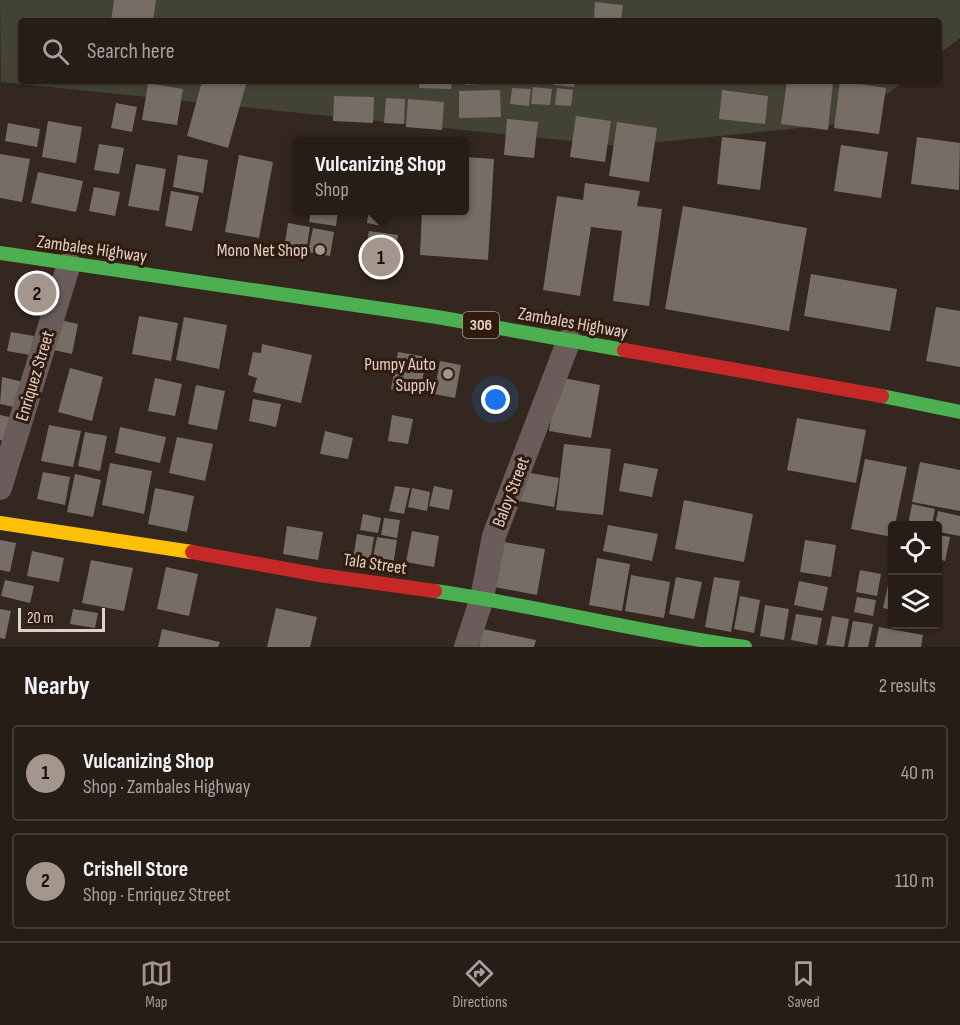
<!DOCTYPE html>
<meta charset="utf-8">
<style>
:root{--surface:#271d17;--page:#2f2620;--text:#f1f3f6;--muted:#a4a2a1;--line:#433b36;--accent:#a4968d}
body{margin:0;font-family:"Sofia Sans Condensed",sans-serif;background:var(--page);color:var(--text)}
.controls{position:absolute;right:18px;bottom:18px;display:grid;overflow:hidden;border-radius:6px;box-shadow:0 2px 4px #0004}
.controls button{width:54px;height:54px;display:grid;place-items:center;padding:0;border:0;border-bottom:2px solid var(--line);background:var(--surface);color:var(--text);font:30px sans-serif}
.scale{position:absolute;left:18px;bottom:15px;width:87px;box-sizing:border-box;padding-left:6px;border:3px solid #e0d1c8;border-top:0;font-size:16px;line-height:21px;white-space:nowrap;color:#e0d1c8;-webkit-text-stroke:4px #311b0e;paint-order:stroke}
.you{position:absolute;left:496px;top:400px;width:21px;height:21px;margin:-15px;border:4px solid #fff;border-radius:50%;background:#1a73e8;box-shadow:0 0 0 9px #1a73e833}
.badge{display:grid;place-items:center;width:39px;height:39px;border-radius:50%;background:var(--accent);color:#111;font-size:20px;font-weight:700}
.pin{position:absolute;translate:-50% -50%;border:3px solid #fff;box-shadow:0 2px 6px #0006}
.popup{position:absolute;left:292px;top:137px;width:177px;height:78px;box-sizing:border-box;display:grid;place-content:center;border-radius:6px;background:var(--surface);filter:drop-shadow(0 2px 4px #0005);font-size:20px;white-space:nowrap;color:var(--muted)}
.popup b{font-size:22px;color:var(--text)}
.popup::after{content:'';position:absolute;left:50%;top:100%;margin-left:-12px;border:12px solid transparent;border-top-color:var(--surface)}
.list{margin:0;padding:0;list-style:none}
h2{display:flex;justify-content:space-between;align-items:center;height:78px;margin:0;padding:0 24px;font-size:26px}
h2 small{font-size:20px;font-weight:400;color:var(--muted)}
.list li{display:grid;grid-template-columns:39px 1fr auto;gap:18px;align-items:center;box-sizing:border-box;height:96px;margin:0 12px 12px;padding:0 12px;border:2px solid var(--line);border-radius:6px}
.list b{display:block;font-size:22px;white-space:nowrap}
.list p{margin:0;font-size:20px;white-space:nowrap;color:var(--muted)}
.list em{font-size:20px;font-style:normal;color:var(--muted)}
.icon{flex:none;width:33px;height:33px;fill:none;stroke:currentColor;stroke-width:2;stroke-linecap:round;stroke-linejoin:round}
.map{position:relative;flex:none;width:960px;height:647px;overflow:hidden}
.search{position:absolute;background:var(--surface);box-shadow:0 2px 4px #0004;left:18px;right:18px;top:18px;height:66px;display:flex;align-items:center;gap:15px;box-sizing:border-box;padding:0 21px;border-radius:6px;color:var(--muted);font-size:22px}
.sheet{height:294px;background:var(--surface)}
nav{display:flex;justify-content:space-around;align-items:center;box-sizing:border-box;height:84px;border-top:2px solid var(--line);background:var(--surface);font-size:16px;color:var(--muted)}
nav a{display:grid;justify-items:center;gap:3px}
nav .on{color:var(--accent)}
.map>svg:first-child{display:block}
</style>
<div class="map">
<svg width="960" height="647" viewBox="0 0 960 647">
<rect width="100%" height="100%" fill="#34271f"/>
<path fill="#424334" d="M0,0H960V38L939,54V21H21V81H904L850,123L620,146L1,82Z"/>
<g fill="#766d65">
<path d="M114,0H156L153,21H111Z"/>
<path d="M595,2L623,5L621,21H594Z"/>
<path d="M202,81H247L228,148L187,136Z"/>
<path d="M419,81H452L451,89L419,88Z"/>
<path d="M465,81H492V83L465,85Z"/>
<path d="M554,81H575L574,87L554,85Z"/>
<path d="M787,81L833,82L828,130L781,124Z"/>
<path d="M840,81L886,88L879,134L834,128Z"/>
<path d="M148,83L183,89L177,125L142,120Z"/>
<path d="M533,87L552,89L550,105L531,104Z"/>
<path d="M512,88L531,89L529,106L510,104Z"/>
<path d="M557,88L573,90L571,106L555,105Z"/>
<path d="M500,90L501,117L459,118V91Z"/>
<path d="M722,90L768,96L765,124L719,119Z"/>
<path d="M334,96L374,97L373,123L333,121Z"/>
<path d="M386,98L405,99L404,124L384,123Z"/>
<path d="M408,99L444,102L442,130L406,127Z"/>
<path d="M116,103L137,107L132,132L111,128Z"/>
<path d="M576,116L611,121L605,162L570,157Z"/>
<path d="M507,119L538,122L534,158L504,155Z"/>
<path d="M48,121L82,127L76,163L42,157Z"/>
<path d="M617,122L657,128L649,182L609,176Z"/>
<path d="M8,123L40,129L37,147L5,141Z"/>
<path d="M722,137L766,142L760,190L717,184Z"/>
<path d="M917,137L960,143L959,190L911,184Z"/>
<path d="M99,144L124,148L119,174L94,170Z"/>
<path d="M841,145L888,152L881,198L834,191Z"/>
<path d="M0,154L30,159L22,202L0,198Z"/>
<path d="M178,155L208,160L203,193L173,187Z"/>
<path d="M239,155L273,162L259,238L225,232Z"/>
<path d="M465,157L494,159L488,260L420,255L422,210H465Z"/>
<path d="M136,164L166,169L159,211L128,206Z"/>
<path d="M38,172L83,181L76,212L31,203Z"/>
<path d="M585,183L640,191L637,206L662,209L649,306L613,301L622,231L591,227L580,296L543,290L557,196L583,200Z"/>
<path d="M94,187L120,192L115,216L89,211Z"/>
<path d="M171,191L199,196L192,231L165,226Z"/>
<path d="M683,206L807,228L789,331L665,309Z"/>
<path d="M311,210H338L336,226L309,222Z"/>
<path d="M369,210L384,211L382,226L367,223Z"/>
<path d="M288,223L310,227L306,252L284,249Z"/>
<path d="M313,228L334,232L330,256L308,252Z"/>
<path d="M369,231L398,235L393,263L364,258Z"/>
<path d="M811,274L897,289L890,331L804,316Z"/>
<path d="M23,285L53,291L49,310L19,304Z"/>
<path d="M936,307L960,311V367L926,361Z"/>
<path d="M139,316L178,323L171,361L132,354Z"/>
<path d="M184,317L227,325L219,369L176,360Z"/>
<path d="M55,319L78,324L72,354L49,349Z"/>
<path d="M11,332L34,336L30,355L7,351Z"/>
<path d="M262,344L312,355L301,403L253,392L257,378L248,375L253,352L261,353Z"/>
<path d="M398,352L427,357L419,395L391,389Z"/>
<path d="M440,361L461,365L455,398L434,394Z"/>
<path d="M70,368L103,377L92,421L58,412Z"/>
<path d="M2,377L28,383L22,409L0,404Z"/>
<path d="M558,377L600,385L591,438L549,431Z"/>
<path d="M155,378L182,384L175,416L148,411Z"/>
<path d="M196,385L225,391L217,430L188,424Z"/>
<path d="M253,399L281,404L276,427L249,421Z"/>
<path d="M0,415L19,419L14,444L0,440Z"/>
<path d="M392,415L413,419L408,444L388,441Z"/>
<path d="M797,418L866,430L856,483L787,470Z"/>
<path d="M49,425L81,431L73,467L41,461Z"/>
<path d="M120,427L166,437L160,463L115,453Z"/>
<path d="M325,431L353,438L348,459L320,454Z"/>
<path d="M85,432L107,436L100,471L78,466Z"/>
<path d="M177,437L213,444L205,481L169,473Z"/>
<path d="M564,444L611,449L603,515L556,510Z"/>
<path d="M865,459L907,467L895,525H892V537L851,529Z"/>
<path d="M920,462L960,470V511L912,502Z"/>
<path d="M110,463L152,471L144,514L102,505Z"/>
<path d="M624,463L658,469L652,497L619,491Z"/>
<path d="M518,471L559,478L554,507L513,500Z"/>
<path d="M43,472L70,477L65,505L37,499Z"/>
<path d="M75,474L101,480L93,517L67,512Z"/>
<path d="M395,486L410,488L404,514L389,511Z"/>
<path d="M434,486L453,490L449,510L429,506Z"/>
<path d="M155,488L194,496L187,532L148,524Z"/>
<path d="M412,488L430,492L427,511L408,507Z"/>
<path d="M684,500L753,514L744,562L675,549Z"/>
<path d="M912,504L935,509L932,525H908Z"/>
<path d="M938,511L960,516V536L938,532V525H935Z"/>
<path d="M363,514L381,518L378,533L360,530Z"/>
<path d="M384,518L400,520L397,538L381,535Z"/>
<path d="M608,525L658,534L652,561L603,551Z"/>
<path d="M287,526L323,532L318,560L283,554Z"/>
<path d="M412,531L439,536L434,567L406,562Z"/>
<path d="M357,534L374,537L370,562L353,559Z"/>
<path d="M938,535L950,537L945,561L938,559Z"/>
<path d="M377,537L397,540L393,566L372,562Z"/>
<path d="M0,540L16,543L10,572L0,570Z"/>
<path d="M805,540L836,545L831,577L800,572Z"/>
<path d="M498,541L545,549L537,595L489,586Z"/>
<path d="M32,551L64,558L59,582L27,576Z"/>
<path d="M597,558L630,564L622,611L589,605Z"/>
<path d="M91,560L133,568L124,611L82,603Z"/>
<path d="M166,567L198,574L189,616L157,609Z"/>
<path d="M860,570L881,574L877,596L856,592Z"/>
<path d="M631,575L670,582L664,618L625,611Z"/>
<path d="M676,577L702,582L694,619L669,614Z"/>
<path d="M714,577L740,581L731,632L705,627Z"/>
<path d="M5,580L34,586L30,603L1,596Z"/>
<path d="M889,580L892,581V610L883,608Z"/>
<path d="M799,581L828,587L823,611L794,605Z"/>
<path d="M740,596L760,600L754,633L734,629Z"/>
<path d="M857,597L876,600L873,616L854,612Z"/>
<path d="M765,605L789,609L784,640L760,636Z"/>
<path d="M276,608L317,617L310,647H267Z"/>
<path d="M0,609L11,611L5,639L0,638Z"/>
<path d="M73,609L98,613L95,628L70,624Z"/>
<path d="M796,614L822,618L817,645L791,640Z"/>
<path d="M832,616L849,619L844,647L826,645Z"/>
<path d="M853,621L873,624L868,647H848Z"/>
<path d="M879,627L923,635L921,647H875Z"/>
<path d="M162,629L220,642L218,647H158Z"/>
<path d="M483,629L536,640L534,647H479Z"/>
</g>
<g fill="none" stroke-linecap="round" stroke-linejoin="round">
<g stroke="#695c5b" stroke-width="24">
<path d="M0,488L69,264"/>
<path d="M466,647L482,598L494,536L569,340"/>
</g>
<g stroke="#4caf50" stroke-width="14">
<path d="M0,253L437,317L624,350"/>
<path d="M882,396L960,412"/>
<path d="M435,591C539,606 641,633 745,647"/>
</g>
<path stroke="#ffc107" stroke-width="14" d="M0,523L192,552"/>
<g stroke="#c62828" stroke-width="14">
<path d="M624,350L882,396"/>
<path d="M192,552L319,575L435,591"/>
</g>
</g>
<g fill="#a4968d" stroke="#311b0e" stroke-width="2">
<circle cx="320" cy="250" r="6"/>
<circle cx="448" cy="374" r="6"/>
</g>
<g text-anchor="middle" dominant-baseline="central" stroke-width="6" stroke-linejoin="round" paint-order="stroke">
<rect fill="#311b0e" stroke="#ac9a90" stroke-width="1.5" x="463" y="312" width="36" height="26" rx="4.5"/>
<g font-size="16" font-weight="bold" fill="#e0d1c8">
<text x="481" y="325">306</text>
</g>
<g font-size="18" fill="#e0d1c8" stroke="#311b0e">
<text transform="translate(92 249) rotate(8)">Zambales Highway</text>
<text transform="translate(573 323) rotate(10)">Zambales Highway</text>
<text transform="translate(35 376) rotate(-73)">Enriquez Street</text>
<text transform="translate(511 492) rotate(-69)">Baloy Street</text>
<text transform="translate(375 564) rotate(8)">Tala Street</text>
</g>
<g font-size="18" fill="#e0d1c8" stroke="#311b0e" text-anchor="end">
<text x="308" y="250">Mono Net Shop</text>
<text x="436" y="364">Pumpy Auto<tspan x="436" dy="21">Supply</tspan></text>
</g>
</g>
</svg>
<div class="controls">
<button><svg class="icon" aria-label="locate" viewBox="0 0 24 24"><circle cx="12" cy="12" r="6"/><path d="M12 2v4M12 18v4M2 12h4M18 12h4"/></svg></button>
<button><svg class="icon" aria-label="layers" viewBox="0 0 24 24"><path d="M12 4l9 5-9 5-9-5zM3 14l9 5 9-5"/></svg></button>
</div>
<div class="scale">20 m</div>
<div class="you"></div>
<div class="pin badge" style="left:381px;top:257px">1</div>
<div class="popup"><b>Vulcanizing Shop</b>Shop</div>
<div class="pin badge" style="left:37px;top:293px">2</div>
<div class="search"><svg class="icon" aria-label="search" viewBox="0 0 24 24"><circle cx="10" cy="10" r="6"/><path d="M15 15l6 6"/></svg>Search here</div>
</div>
<section class="sheet">
<h2>Nearby<small>2 results</small></h2>
<ul class="list">
<li><span class="badge">1</span><div><b>Vulcanizing Shop</b><p>Shop · Zambales Highway</p></div><em>40 m</em></li>
<li><span class="badge">2</span><div><b>Crishell Store</b><p>Shop · Enriquez Street</p></div><em>110 m</em></li>
</ul>
</section>
<nav>
<a class="on"><svg class="icon" aria-label="map" viewBox="0 0 24 24"><path d="M3 6l6-2 6 2 6-2v14l-6 2-6-2-6 2zM9 4v14M15 6v14"/></svg>Map</a>
<a><svg class="icon" aria-label="directions" viewBox="0 0 24 24"><path d="M12 3l9 9-9 9-9-9zM9 14v-3h6M13 9l2 2-2 2"/></svg>Directions</a>
<a><svg class="icon" aria-label="saved" viewBox="0 0 24 24"><path d="M7 4h10v16l-5-4-5 4z"/></svg>Saved</a>
</nav>
